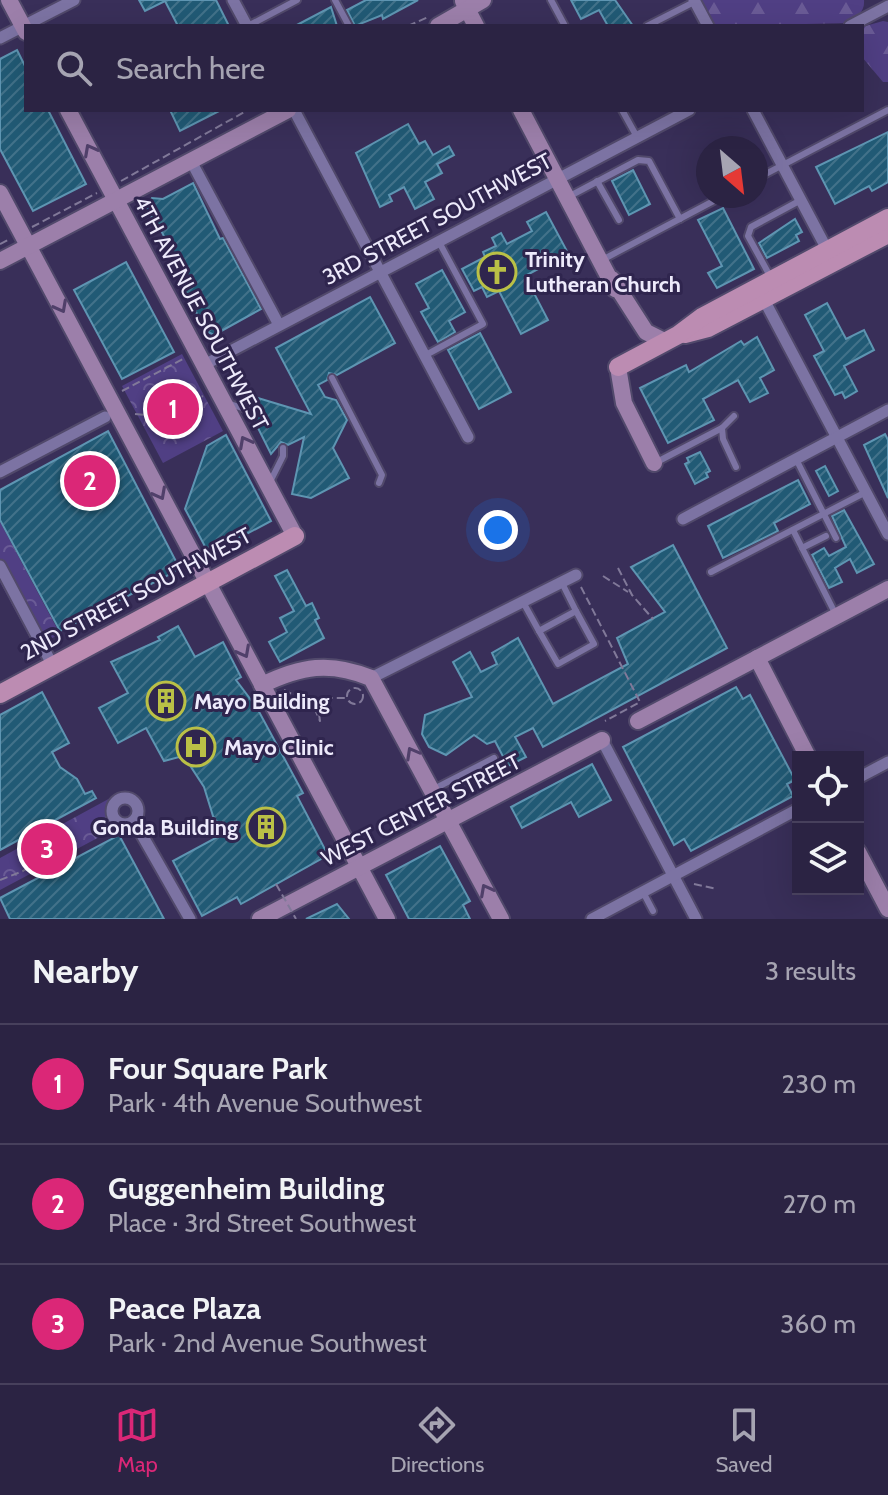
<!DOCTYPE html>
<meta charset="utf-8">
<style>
:root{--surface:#2b2343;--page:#372f4e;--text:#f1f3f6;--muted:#a6a4b2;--line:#47405c;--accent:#db2777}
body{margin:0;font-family:Cabin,sans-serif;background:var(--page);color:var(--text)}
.controls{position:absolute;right:24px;bottom:24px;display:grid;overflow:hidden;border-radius:0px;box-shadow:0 8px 32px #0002}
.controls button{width:72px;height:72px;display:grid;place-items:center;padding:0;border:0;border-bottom:2px solid var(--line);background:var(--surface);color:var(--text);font:40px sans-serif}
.compass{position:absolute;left:696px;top:136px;width:72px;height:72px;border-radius:50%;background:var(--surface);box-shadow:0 8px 32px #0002;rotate:152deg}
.you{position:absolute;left:498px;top:530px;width:28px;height:28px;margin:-20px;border:6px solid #fff;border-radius:50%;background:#1a73e8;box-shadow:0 0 0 12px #1a73e833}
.badge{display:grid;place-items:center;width:52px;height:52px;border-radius:50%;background:var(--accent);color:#fff;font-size:26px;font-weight:700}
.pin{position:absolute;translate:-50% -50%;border:4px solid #fff;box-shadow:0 2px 8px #0006}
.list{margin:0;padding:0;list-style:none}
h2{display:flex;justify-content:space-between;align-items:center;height:104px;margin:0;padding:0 32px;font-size:34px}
h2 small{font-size:26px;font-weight:400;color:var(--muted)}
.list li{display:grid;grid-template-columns:52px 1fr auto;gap:24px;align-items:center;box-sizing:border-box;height:120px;padding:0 32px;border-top:2px solid var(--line)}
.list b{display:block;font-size:30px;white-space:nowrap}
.list p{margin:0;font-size:26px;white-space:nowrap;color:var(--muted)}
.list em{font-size:26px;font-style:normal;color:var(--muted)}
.icon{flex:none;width:44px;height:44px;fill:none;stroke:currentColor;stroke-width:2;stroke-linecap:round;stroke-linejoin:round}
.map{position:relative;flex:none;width:888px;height:919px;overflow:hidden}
.search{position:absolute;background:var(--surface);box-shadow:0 8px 32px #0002;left:24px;right:24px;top:24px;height:88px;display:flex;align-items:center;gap:20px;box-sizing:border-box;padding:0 28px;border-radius:0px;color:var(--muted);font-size:30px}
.sheet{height:464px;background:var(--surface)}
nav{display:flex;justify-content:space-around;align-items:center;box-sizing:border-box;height:112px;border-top:2px solid var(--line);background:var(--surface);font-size:22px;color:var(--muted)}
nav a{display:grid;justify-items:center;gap:4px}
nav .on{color:var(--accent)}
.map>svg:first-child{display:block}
</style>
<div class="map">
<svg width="888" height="919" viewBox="0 0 888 919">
<defs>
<pattern id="forest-firs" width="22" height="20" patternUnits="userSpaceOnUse" patternTransform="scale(2)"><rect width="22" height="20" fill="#503f84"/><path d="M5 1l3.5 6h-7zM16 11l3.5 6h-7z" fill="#6a5b96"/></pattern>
<pattern id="park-crowns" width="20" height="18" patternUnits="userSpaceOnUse" patternTransform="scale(2)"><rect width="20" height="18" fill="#503f84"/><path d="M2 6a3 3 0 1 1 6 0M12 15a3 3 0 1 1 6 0" fill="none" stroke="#6a5b96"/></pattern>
<pattern id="building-hatch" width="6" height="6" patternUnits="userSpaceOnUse" patternTransform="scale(2)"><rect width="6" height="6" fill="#215a75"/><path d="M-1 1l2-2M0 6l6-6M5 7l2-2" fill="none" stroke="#42728a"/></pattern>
</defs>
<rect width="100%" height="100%" fill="#392f59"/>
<g fill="url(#forest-firs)">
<path d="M698,0H864C865,12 857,16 849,23L712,26Z"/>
<path d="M883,21L888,22V82H883L862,57V27Z"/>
</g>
<g fill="url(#park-crowns)">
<path d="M182,354L223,431L163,463L122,386Z"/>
<path d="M0,522L60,634L35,647L0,582Z"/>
<path d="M114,796L111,815L120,826L0,890V858Z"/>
</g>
<g fill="url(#building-hatch)" stroke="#5e95b2" stroke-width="2">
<path d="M139,0H216L229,26H178L165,1L145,11Z"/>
<path d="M366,0H418L383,19L382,15L355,26L347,10Z"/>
<path d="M571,0H615L633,26H608L599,10L581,19Z"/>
<path d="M331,7L337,26H295Z"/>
<path d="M17,50L26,68V110H48L86,184L33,211L0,149V59Z"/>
<path d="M170,110H221L180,131Z"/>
<path d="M408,124L419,144L425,141L433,155L449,146L454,155L437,164L442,173L425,182L434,199L415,209L404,187L389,195L392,201L380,207L356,153Z"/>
<path d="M888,132V182L872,191L869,186L835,204L816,167Z"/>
<path d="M633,170L650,204L629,215L612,181Z"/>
<path d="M193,183L220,239L223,238L261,309L214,335L206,331L183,287L185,276L156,221L145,211L152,198L163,199Z"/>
<path d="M723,208L754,269L717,288L708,273L722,266L698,220Z"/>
<path d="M546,212L568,253L525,276L548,320L521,334L499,291L487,297L482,287L474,291L462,269L485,257L483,252L496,246L492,238L501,233L507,244L532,231L527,222Z"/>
<path d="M795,219L802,232L796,235L799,241L767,258L759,243Z"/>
<path d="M126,262L174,352L122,379L74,290Z"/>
<path d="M442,270L465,312L449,321L455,332L438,342L421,312L429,308L416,284Z"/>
<path d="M370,297L395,343L337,375L329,373L327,380L318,385L325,397L336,400L347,420L333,448L349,478L311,498L292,494L304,437L288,445L281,442L271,454L253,418L260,413L256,406L258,398L311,414L276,348Z"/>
<path d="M827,303L846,339L864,330L874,350L844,366L857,391L845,398L842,392L835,395L814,356L824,351L805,315Z"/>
<path d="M480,333L511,392L479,409L448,350Z"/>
<path d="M757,337L774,370L760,378L768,393L750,402L738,380L703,399L714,420L668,443L640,388L686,365L689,372L741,341L744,345Z"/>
<path d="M108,431L180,569L60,631L0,520V490Z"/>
<path d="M885,434L888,440V498L864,445Z"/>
<path d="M226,435L271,521L209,554L185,509L207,446Z"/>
<path d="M700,452L710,471L706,473L708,477L695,484L685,464L689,462L687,458Z"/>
<path d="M825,466L838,491L829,496L816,471Z"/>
<path d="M798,480L810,504L774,523L778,531L723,558L708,526Z"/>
<path d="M844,510L874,564L857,573L850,559L835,568L842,582L829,588L812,555L824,548L829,556L846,547L832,516Z"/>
<path d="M673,545L727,648L543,747L533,728L515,737L526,757L508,766L495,741L487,744L474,735L446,755L429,747L422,734L425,715L472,697L453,662L470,652L481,672L497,664L492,653L518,638L553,704L628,664L617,638L665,612L631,567Z"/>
<path d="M287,570L306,606L312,603L319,618L315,620L324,638L280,662L269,642L287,632L280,618L294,611L275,576Z"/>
<path d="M178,626L195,657L223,642L241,677L236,680L257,708L303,793L297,796L328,855L241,904L237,897L202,916L173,861L225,833L213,816L204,787L189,764L179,757L164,761L146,728L118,743L99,708L128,693L111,662L160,640L158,637Z"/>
<path d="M736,687L743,699L750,695L795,780L787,784L793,796L691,851L684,839L674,845L623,747Z"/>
<path d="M42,692L69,743L52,752L60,767L77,779L85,794L92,791L96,798L0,850V715Z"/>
<path d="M592,764L611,800L579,817L571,802L522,828L511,807Z"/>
<path d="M119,835L164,919H10L0,898Z"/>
<path d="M440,846L470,901L463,905L470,919H409L386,875Z"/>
<path d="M337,904L349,919H306Z"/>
</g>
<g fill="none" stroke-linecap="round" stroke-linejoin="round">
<g stroke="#51496b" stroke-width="10">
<g id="lane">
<path d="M335,0L349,26"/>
<path d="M551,0L565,26"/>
<path d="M248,26L297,0"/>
<path d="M647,26L694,2"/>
<path d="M622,110L637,137"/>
<path d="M756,179L888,110"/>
<path d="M597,181L619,220"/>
<path d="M568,197L638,160L649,161L680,219"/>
<path d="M602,260L723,196"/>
<path d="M770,276L748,236L751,227L801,200"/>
<path d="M424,356L483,324L439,242"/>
<path d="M332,378L382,475L379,483"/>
<path d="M227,403L254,412"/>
<path d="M734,416L722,428L723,439L736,467"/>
<path d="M796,459L836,538"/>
<path d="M655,463L722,428"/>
<path d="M270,482L283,456V448"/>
<path d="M793,530L835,613"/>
<path d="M802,548L826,536"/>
<path d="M711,572L866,492"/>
<path d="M523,602L539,631L576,611L562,583"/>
<path d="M539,631L558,664L594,644L576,611"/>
<path d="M432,790L494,758"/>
<path d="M643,892L653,911"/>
</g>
</g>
<g stroke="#51496b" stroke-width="15">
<g id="street">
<path d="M233,0L247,26"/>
<path d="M694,0L708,26"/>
<path d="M850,26L888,6"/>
<path d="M0,38L74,0"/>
<path d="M294,110L468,437"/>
<path d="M753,110L830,255"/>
<path d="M191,161L279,325"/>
<path d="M761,294L888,534"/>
<path d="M204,365L689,110"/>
<path d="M0,472L105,417"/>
<path d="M683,519L888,410"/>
<path d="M0,566L53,666"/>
<path d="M371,678L576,575"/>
<path d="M602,740L696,919"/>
<path d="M858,778L888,762"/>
<circle cx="125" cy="811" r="13"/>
<path d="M134,821L190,919"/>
<path d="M592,919L798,809"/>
</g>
</g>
<g stroke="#51496b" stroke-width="20">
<g id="secondary">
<path d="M9,0L26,32"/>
<path d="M463,1L476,26"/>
<path d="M438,26L483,0"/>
<path d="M68,110L295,536"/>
<path d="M521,110L615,289"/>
<path d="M0,193L387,919"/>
<path d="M0,261L288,110"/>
<path d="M612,279L646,332L666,342"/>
<path d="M618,367L624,403L654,463"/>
<path d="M757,658L808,757"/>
<path d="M262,685C301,666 330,661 371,678L501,919"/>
<path d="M638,721L888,589"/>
<path d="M858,852L888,909"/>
<path d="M260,919L602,740"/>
</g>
</g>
<g stroke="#51496b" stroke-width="22">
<g id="primary">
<path d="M685,334L708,328L888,234"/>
<path d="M618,367L678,335L702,317L888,218"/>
<path d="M0,694L295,536"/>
</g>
</g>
<g stroke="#817999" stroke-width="2" stroke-dasharray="8 4" stroke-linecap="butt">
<path d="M408,26L428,17"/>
<path d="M121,181L248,110"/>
<path d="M32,227L97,193"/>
<path d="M0,244L8,240"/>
<path d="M122,391L183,359"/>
<path d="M135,414L164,417L203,396"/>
<path d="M618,568L632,595L653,619"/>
<path d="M603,576L628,592"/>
<path d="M581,587L640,702L605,721"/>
<circle cx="355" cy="696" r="8"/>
<path d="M284,690L313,705L320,721L319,714"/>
<path d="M314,704L328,698H346"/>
<path d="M0,880L23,871L56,850"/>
<path d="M694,884L717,889"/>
</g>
<use href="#lane" stroke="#7c73a3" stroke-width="6"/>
<use href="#street" stroke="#7c73a3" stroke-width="11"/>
<use href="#secondary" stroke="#9c7faa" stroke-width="16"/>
<use href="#primary" stroke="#bc8cb2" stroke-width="18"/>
<g stroke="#817999" stroke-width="2" stroke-dasharray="8 4" stroke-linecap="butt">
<path d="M41,828L59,867"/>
<path d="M276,884L296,919"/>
</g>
</g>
<defs><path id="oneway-chevron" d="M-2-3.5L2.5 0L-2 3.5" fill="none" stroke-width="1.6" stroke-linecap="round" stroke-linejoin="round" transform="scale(2)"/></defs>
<g stroke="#50406a">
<use href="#oneway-chevron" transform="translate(90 150) rotate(-118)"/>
<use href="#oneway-chevron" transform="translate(61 307) rotate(62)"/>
<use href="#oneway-chevron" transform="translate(245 442) rotate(-118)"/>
<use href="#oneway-chevron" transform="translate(160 494) rotate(62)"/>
<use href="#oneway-chevron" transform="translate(244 652) rotate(62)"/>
<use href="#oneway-chevron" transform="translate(412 753) rotate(-119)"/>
<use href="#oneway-chevron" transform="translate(486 890) rotate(-118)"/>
</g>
<defs>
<g id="church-ring" transform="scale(2)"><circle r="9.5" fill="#2f254e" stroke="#bac046" stroke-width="1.5"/><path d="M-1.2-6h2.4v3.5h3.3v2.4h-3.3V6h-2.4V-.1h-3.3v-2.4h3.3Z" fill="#bac046"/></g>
<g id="building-ring" transform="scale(2)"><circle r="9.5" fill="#2f254e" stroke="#bac046" stroke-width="1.5"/><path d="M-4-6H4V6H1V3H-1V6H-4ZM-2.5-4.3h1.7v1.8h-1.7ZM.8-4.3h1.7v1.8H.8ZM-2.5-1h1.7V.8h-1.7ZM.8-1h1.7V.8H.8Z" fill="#bac046"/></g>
<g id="hospital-ring" transform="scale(2)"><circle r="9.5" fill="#2f254e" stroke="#bac046" stroke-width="1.5"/><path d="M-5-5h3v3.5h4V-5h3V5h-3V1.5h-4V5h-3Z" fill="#bac046"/></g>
</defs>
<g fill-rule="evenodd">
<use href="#church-ring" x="497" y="272"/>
<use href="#building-ring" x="166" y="701"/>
<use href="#hospital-ring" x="196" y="747"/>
<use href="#building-ring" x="266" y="827"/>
</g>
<g text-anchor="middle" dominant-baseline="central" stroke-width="6" stroke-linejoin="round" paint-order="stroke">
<g font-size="22" fill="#edeafb" stroke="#2f254e">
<text transform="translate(437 219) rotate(-28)">3RD STREET SOUTHWEST</text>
<text transform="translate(201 313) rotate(62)">4TH AVENUE SOUTHWEST</text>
<text transform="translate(136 594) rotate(-28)">2ND STREET SOUTHWEST</text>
<text transform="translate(421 810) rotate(-27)">WEST CENTER STREET</text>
</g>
<g font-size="22" font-weight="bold" fill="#edeafb" stroke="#2f254e" text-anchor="start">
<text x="525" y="259">Trinity<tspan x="525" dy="25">Lutheran Church</tspan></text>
<text x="194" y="701">Mayo Building</text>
<text x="224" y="747">Mayo Clinic</text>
<text x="238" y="827" text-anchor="end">Gonda Building</text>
</g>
</g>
</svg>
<div class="controls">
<button><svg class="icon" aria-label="locate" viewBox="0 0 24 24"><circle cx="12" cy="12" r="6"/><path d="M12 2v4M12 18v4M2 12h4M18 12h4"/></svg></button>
<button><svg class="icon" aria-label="layers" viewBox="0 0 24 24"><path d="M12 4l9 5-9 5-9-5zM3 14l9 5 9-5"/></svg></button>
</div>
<svg class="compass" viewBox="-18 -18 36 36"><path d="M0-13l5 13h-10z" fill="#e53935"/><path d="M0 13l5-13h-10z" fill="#a6a4b2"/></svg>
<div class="you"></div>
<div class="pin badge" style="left:173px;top:409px">1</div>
<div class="pin badge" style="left:90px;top:481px">2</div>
<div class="pin badge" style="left:47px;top:849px">3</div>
<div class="search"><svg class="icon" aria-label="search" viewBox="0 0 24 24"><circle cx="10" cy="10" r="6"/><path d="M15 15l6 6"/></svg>Search here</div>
</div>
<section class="sheet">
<h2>Nearby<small>3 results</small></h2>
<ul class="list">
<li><span class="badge">1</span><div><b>Four Square Park</b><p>Park · 4th Avenue Southwest</p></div><em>230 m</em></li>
<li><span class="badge">2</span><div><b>Guggenheim Building</b><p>Place · 3rd Street Southwest</p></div><em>270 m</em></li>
<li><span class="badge">3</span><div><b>Peace Plaza</b><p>Park · 2nd Avenue Southwest</p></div><em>360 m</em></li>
</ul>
</section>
<nav>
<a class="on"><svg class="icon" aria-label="map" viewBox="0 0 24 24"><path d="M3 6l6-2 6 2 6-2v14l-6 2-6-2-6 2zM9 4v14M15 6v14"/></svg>Map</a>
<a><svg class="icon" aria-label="directions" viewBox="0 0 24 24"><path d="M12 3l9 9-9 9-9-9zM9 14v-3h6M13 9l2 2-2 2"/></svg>Directions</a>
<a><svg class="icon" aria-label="saved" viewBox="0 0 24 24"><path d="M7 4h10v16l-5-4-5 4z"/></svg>Saved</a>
</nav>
